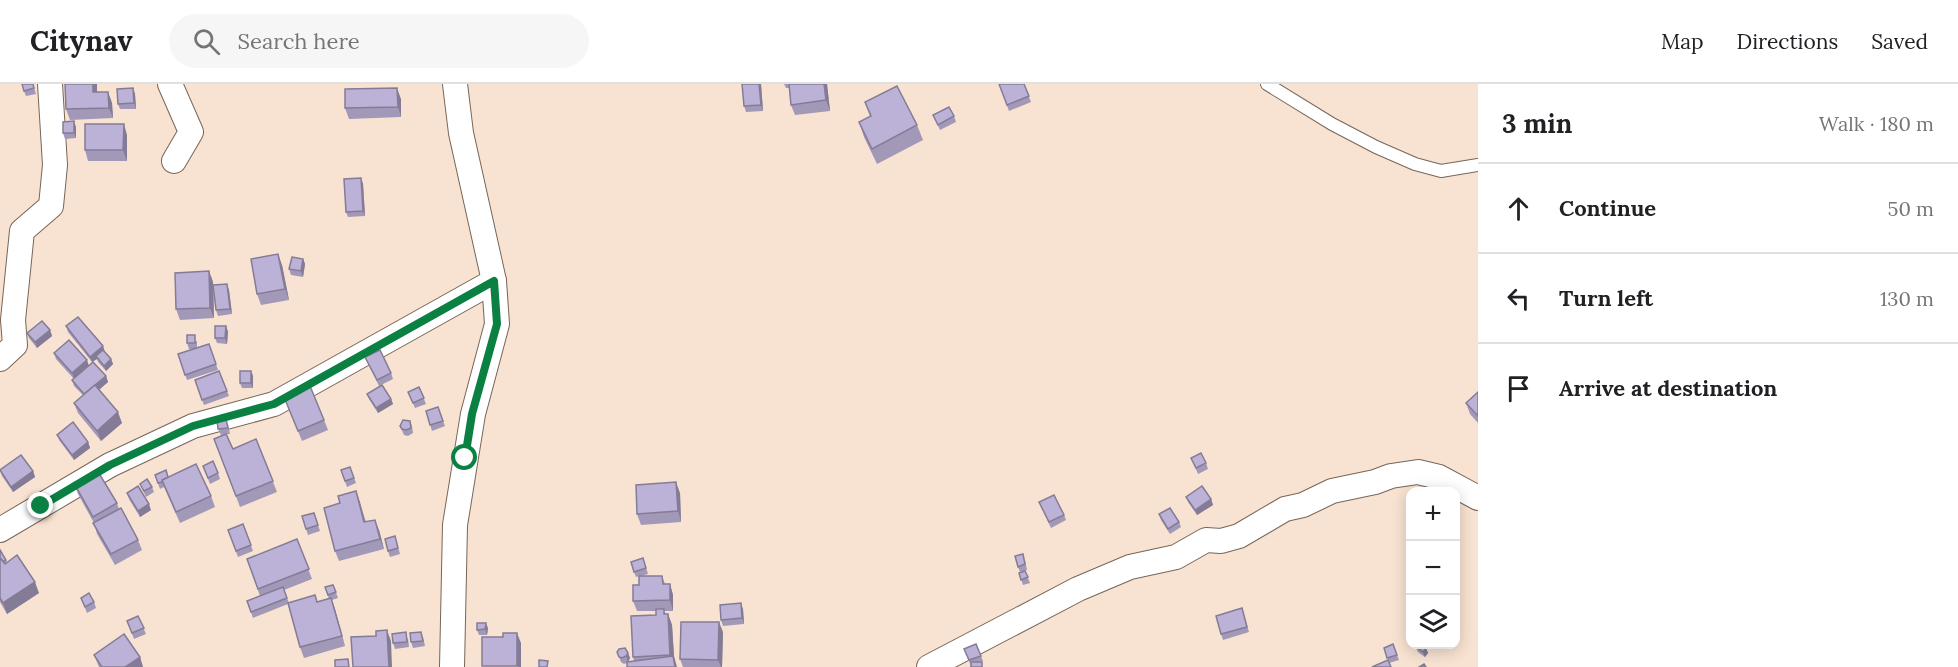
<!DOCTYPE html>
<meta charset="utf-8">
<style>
:root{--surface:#fff;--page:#f6f6f6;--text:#202124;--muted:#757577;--line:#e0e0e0}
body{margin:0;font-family:Lora,serif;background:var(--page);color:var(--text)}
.controls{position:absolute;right:18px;bottom:18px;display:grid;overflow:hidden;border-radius:12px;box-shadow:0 3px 15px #0003}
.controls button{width:54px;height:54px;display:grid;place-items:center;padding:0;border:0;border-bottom:2px solid var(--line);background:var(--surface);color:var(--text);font:30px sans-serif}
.stop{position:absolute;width:18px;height:18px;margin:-14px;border:4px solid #0b8043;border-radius:50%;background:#fff}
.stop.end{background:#0b8043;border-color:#fff;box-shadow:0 2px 6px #0008}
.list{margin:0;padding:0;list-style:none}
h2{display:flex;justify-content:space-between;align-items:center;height:78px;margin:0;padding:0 24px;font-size:26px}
h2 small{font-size:20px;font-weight:400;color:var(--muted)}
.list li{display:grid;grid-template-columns:39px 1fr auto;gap:18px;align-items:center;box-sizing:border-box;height:90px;padding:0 24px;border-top:2px solid var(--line)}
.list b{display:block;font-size:22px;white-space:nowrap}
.list em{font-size:20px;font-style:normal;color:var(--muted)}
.icon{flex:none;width:33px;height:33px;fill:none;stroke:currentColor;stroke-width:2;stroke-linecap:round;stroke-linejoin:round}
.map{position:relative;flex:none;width:1478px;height:583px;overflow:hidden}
header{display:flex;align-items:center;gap:36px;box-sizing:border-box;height:84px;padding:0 30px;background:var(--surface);border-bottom:2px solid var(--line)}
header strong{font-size:28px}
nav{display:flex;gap:33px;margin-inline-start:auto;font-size:21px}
.search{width:420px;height:54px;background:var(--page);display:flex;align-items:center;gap:15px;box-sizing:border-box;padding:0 21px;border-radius:33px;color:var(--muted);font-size:22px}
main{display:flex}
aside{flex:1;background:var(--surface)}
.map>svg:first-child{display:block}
</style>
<header>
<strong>Citynav</strong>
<div class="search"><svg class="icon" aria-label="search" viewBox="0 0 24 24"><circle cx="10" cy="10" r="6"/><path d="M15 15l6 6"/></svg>Search here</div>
<nav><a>Map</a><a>Directions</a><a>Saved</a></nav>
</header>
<main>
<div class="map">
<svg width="1478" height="583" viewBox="0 0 1478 583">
<rect width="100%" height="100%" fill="#f8e3d2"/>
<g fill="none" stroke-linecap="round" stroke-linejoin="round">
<g stroke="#776557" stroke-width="14">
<path id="lane" d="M1267,0L1332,40L1376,63L1415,80L1441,87L1478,81"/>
</g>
<g stroke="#776557" stroke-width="26">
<g id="street">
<path d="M170,0L191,48L174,77"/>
<path d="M0,275L15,261L13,236L22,147L51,122L55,81L50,0"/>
<path d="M0,446L110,381L193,342L274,320L494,197"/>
<path d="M452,583L455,441L473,330L497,240L494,197L461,49L455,0"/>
<path d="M929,583L1078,505L1130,483L1176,473L1206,456L1221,457L1239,452L1285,425L1303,421L1332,407L1375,398L1391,392L1418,388L1439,393L1478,414"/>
</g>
</g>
<use href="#lane" stroke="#fff" stroke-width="12"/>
<use href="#street" stroke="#fff" stroke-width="24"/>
</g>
<g fill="#a298b8">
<path d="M33,0L36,10L26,12L24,7Z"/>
<path d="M761,0L763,27L746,28L744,22Z"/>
<path d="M784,0H827L830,27L795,31L791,21L789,4H786Z"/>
<path d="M999,0H1024L1031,18L1009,27Z"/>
<path d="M133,4L135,10L136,25H120L118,20Z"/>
<path d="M97,8H108L112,19L113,34L70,36L66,25Z"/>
<path d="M401,15V33L349,35L345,24Z"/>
<path d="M865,18L917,41L923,56L877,80L864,53L859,38L870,32Z"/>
<path d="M933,31L954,32L956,38L940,46Z"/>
<path d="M76,43V54L65,55L63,49Z"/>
<path d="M127,51V77H88L85,66Z"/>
<path d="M361,94L363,100L365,132L348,133L346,128Z"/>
<path d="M303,175L305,180L303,193L291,191L289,185Z"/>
<path d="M282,181L289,216L261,221L257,210Z"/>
<path d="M209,187L213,198L214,234L180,236L176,225Z"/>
<path d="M229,206L232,230L218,232L216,226Z"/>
<path d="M66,242L103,262L104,267L111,275L113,280L106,287L98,278L97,275L92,278L68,248Z"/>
<path d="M226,242L228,248L227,260L217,259L215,254Z"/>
<path d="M50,246L52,252L37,264L29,254L27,249Z"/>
<path d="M197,257V264L209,260L218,286L187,296L178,270L194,265H189L187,259Z"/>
<path d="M54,269L89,282L106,292L108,298L99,306L122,339L101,357L78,329L74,319L83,311L74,302L72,296L74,295L56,275Z"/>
<path d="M365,273L391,289L393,295L379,302Z"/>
<path d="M219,287L229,312L204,321L195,296Z"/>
<path d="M251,287L253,292V304H242L240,299Z"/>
<path d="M419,303L426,320L415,324L408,308Z"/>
<path d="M1478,308V339L1470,330L1466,319Z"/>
<path d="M367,310L391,315L393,320L378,329L369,315Z"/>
<path d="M284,313L324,336L328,346L302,357Z"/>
<path d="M438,323L445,342L432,347L426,327Z"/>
<path d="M410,337L412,342L413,349L408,352L404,351L400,342Z"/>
<path d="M228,340L230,350H227L233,365L256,355L277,408L240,423L214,355L225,350L221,351L218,345Z"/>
<path d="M57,351L88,358L90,364L74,376L59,356Z"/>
<path d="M1191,374L1206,379L1208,385L1198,390Z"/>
<path d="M203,382L218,389L220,395L210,400Z"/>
<path d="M350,383L356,399L347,403L341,386Z"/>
<path d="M0,386L33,387L35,393L13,408L2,392Z"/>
<path d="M155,391L169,393L211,412L215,423L180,439L164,403L160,405Z"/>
<path d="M74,399L117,419L119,425L138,456L142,466L115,481L97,450L94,439L78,410Z"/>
<path d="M140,400L152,403L154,408L146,413Z"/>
<path d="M356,407L366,438L379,446L384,465L339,477L335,467L340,419Z"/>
<path d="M127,409L151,426L140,433L129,415Z"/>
<path d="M680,409L681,438L641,441L637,430Z"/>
<path d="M1186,413L1211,415L1213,421L1197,431L1188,418Z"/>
<path d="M1039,418L1064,431L1066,436L1051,444Z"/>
<path d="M314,429L320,447L308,451L302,432Z"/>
<path d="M1159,430L1179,438L1181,443L1170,450L1161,436Z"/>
<path d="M243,440L253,467L238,473L228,446Z"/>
<path d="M395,452L400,470L390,473L388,467Z"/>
<path d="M297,455L312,495L284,506L289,519L315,511L317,518L329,515L325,503L333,501L338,514L332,516L345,562L304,574L300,563L288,520L253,534L247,517L260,512L247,475Z"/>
<path d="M0,466L7,478L39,509L7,530L0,518Z"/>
<path d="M643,474L648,490L641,492H662L665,500H670L673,511V527H664L666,530H668L672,541L674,572L627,579L624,580L621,578L617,568L628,569L630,574L628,578L634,577L633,573L656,531V527H637L633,517L639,501V492L636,493L634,488Z"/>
<path d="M1025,476L1027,486L1020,488L1018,483Z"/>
<path d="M1025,487L1030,499L1023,501L1019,489Z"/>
<path d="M81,514L94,518L96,524L87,529Z"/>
<path d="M1242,524L1249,548L1223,556L1221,550Z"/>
<path d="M743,525L744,540L723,542L721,536Z"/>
<path d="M138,532L146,550L134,555L127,537Z"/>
<path d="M488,544L487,551H479L477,546Z"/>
<path d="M723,548L722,583H683L680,575Z"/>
<path d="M423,553L425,562L413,564L411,558Z"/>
<path d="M408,554L409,563L395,565L393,559Z"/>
<path d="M976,560L983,577L971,582L964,565Z"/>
<path d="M1393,560L1399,576L1389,579L1384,564Z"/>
<path d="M1415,562L1426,564L1428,569L1425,573L1418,568Z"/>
<path d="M94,571L140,573L143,583H99Z"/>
</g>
<g fill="#847c96">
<path d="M93,0H97V19L93,8Z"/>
<path d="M759,0H761L763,27L761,21Z"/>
<path d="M824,0H827L830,27L826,16Z"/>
<path d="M133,4L135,10L136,25L134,19Z"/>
<path d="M397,4L401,15V33L398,23Z"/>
<path d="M108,8L112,19L113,34L109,24Z"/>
<path d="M74,37L76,43V54L74,49Z"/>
<path d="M124,40L127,51V77L123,66Z"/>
<path d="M361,94L363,100L365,132L363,127Z"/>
<path d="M278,170L282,181L289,216L285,205Z"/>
<path d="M303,175L305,180L303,193L301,187Z"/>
<path d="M209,187L213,198L214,234L210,224Z"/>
<path d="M227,200L229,206L232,230L230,225Z"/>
<path d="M226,242L228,248L227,260L225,254Z"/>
<path d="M50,246L52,252L37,264L35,258Z"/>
<path d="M103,262L105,268L96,272L97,275L92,278L90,273Z"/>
<path d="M111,275L113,280L106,287L104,282Z"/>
<path d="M87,276L89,282L74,295L72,289Z"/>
<path d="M251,287L253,292V304L251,299Z"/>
<path d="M106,292L108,298L87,316L85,311Z"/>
<path d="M391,315L393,320L378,329L376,324Z"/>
<path d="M118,328L122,339L101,357L97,347Z"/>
<path d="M88,358L90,364L74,376L72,371Z"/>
<path d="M33,387L35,393L13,408L11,403Z"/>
<path d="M676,398L680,409L681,438L678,427Z"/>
<path d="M356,407L360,418L368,449L364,438Z"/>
<path d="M1211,415L1213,421L1197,431L1195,426Z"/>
<path d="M149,420L151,426L140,433L138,427Z"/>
<path d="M375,436L379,446L384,465L380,455Z"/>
<path d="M35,498L39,509L7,530L3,519Z"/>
<path d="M670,500L673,511V527L670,516Z"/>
<path d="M331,514L335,525L345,562L342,552Z"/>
<path d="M741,519L743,525L744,540L742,534Z"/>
<path d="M668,530L672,541L674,572L677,583H675L674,582L670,571Z"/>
<path d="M719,538L723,548L722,583H721L718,576Z"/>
<path d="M486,539L488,544L487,551L485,545Z"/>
<path d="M387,546L391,557L392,583H389Z"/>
<path d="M517,549L521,559V583H518L517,582Z"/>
<path d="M1426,564L1428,569L1425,573L1423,568Z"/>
<path d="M628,569L630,574L628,578L626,572Z"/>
<path d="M140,573L143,583H125Z"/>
</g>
<g fill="#bcb1d6" stroke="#847c96" stroke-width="1.5">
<path d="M22,0H33L34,4L24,7Z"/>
<path d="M65,0H93V8H108L109,24L66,25Z"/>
<path d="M742,0H759L761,21L744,22Z"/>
<path d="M789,0H824L826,16L791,21Z"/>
<path d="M999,0H1024L1029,12L1007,21Z"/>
<path d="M897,2L917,41L872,65L859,38L871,32L865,18Z"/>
<path d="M133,4L134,19L118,20L117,5Z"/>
<path d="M397,4L398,23L345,24V5Z"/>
<path d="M949,23L954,32L938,41L933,31Z"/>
<path d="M74,37V49H63V38Z"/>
<path d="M85,40H124L123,66H85Z"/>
<path d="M361,94L363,127L346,128L344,95Z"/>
<path d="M278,170L285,205L257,210L251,175Z"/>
<path d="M292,173L303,175L301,187L289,185Z"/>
<path d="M209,187L210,224L176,225L175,189Z"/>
<path d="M227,200L230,225L216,226L213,201Z"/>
<path d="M78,233L103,262L90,273L66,242Z"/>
<path d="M42,237L50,246L35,258L27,249Z"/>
<path d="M215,242H226L225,254H215Z"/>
<rect x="187" y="251" width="8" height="8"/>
<path d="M69,256L87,276L72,289L54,269Z"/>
<path d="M209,260L216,280L185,291L178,270Z"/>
<path d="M103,266L111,275L104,282L96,272Z"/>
<path d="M380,266L391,289L377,296L365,273Z"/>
<path d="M93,278L106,292L84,310L72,296Z"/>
<path d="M219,287L227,307L202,316L195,296Z"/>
<rect x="240" y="287" width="11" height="12"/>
<path d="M95,301L118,328L97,347L74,319Z"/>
<path d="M382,301L391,315L376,324L367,310Z"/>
<path d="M310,302L324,336L298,347L284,313Z"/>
<path d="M419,303L424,314L413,319L408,308Z"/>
<path d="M1478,308V332L1466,319Z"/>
<path d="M438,323L443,337L430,341L426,327Z"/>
<path d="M226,335L228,344L218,345L217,336Z"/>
<path d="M403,336L410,337L411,344L406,346L402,345L400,342Z"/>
<path d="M73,338L88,358L72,371L57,351Z"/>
<path d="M226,350L233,365L256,355L273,397L236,412L214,355Z"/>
<path d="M1201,369L1206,379L1196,384L1191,374Z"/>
<path d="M21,371L33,387L11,403L0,386Z"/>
<path d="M213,377L218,389L208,394L203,382Z"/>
<path d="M196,380L211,412L176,428L162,396Z"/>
<path d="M350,383L354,394L345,397L341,386Z"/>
<path d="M97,386L117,419L93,433L74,399Z"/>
<path d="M166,386L168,393L162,396V398L158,399L155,391Z"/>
<path d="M147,395L152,403L144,407L140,400Z"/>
<path d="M676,398L678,427L637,430L636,401Z"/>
<path d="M138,402L149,420L138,427L127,409Z"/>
<path d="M1202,402L1211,415L1195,426L1186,413Z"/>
<path d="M356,407L364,438L375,436L380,455L335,467L324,424L340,419L338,412Z"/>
<path d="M1054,411L1064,431L1049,438L1039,418Z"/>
<path d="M121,424L138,456L111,470L93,439Z"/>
<path d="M1170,424L1179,438L1168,445L1159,430Z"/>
<path d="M314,429L318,441L306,445L302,432Z"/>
<path d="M243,440L251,461L236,467L228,446Z"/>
<path d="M395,452L398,464L388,467L385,455Z"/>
<path d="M297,455L309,485L258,505L247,475Z"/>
<path d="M0,466L6,476L3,477L1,475L0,476Z"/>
<path d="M1023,470L1025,480L1018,483L1015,472Z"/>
<path d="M17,471L35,498L3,519L0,514V476L1,475L5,480Z"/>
<path d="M643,474L646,484L634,488L631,478Z"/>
<path d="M1025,487L1028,493L1021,496L1019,489Z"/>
<path d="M639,492H662L663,500H670V516L633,517V501H639Z"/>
<path d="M333,501L336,508L328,511L325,503Z"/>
<path d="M283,503L287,514L251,528L247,517Z"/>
<path d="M89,509L94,518L85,523L81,514Z"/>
<path d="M315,511L317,518L331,514L342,552L300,563L288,519Z"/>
<path d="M741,519L742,534L721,536L720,521Z"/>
<path d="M1242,524L1247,543L1221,550L1216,532Z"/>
<path d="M656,525H664V530H668L670,571L633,573L631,532L656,531Z"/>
<path d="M138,532L144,544L132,549L127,537Z"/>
<path d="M681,538H719L718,576L680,575Z"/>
<path d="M477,539H486L485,545L477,546Z"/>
<path d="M387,546L389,583H353L351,553L376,552V547Z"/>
<path d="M406,548L407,558L393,559L392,550Z"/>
<path d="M421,548L423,557L411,558L410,549Z"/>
<path d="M503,549H517V582H482V553H503Z"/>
<path d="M124,550L140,573L125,583H102L94,571Z"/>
<path d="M976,560L981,572L969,576L964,565Z"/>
<path d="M1393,560L1397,571L1387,574L1384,564Z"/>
<path d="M1417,561H1422L1426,564L1423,568L1415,562Z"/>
<path d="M625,564L628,569L626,572L622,574L619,573L617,568L619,565Z"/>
<path d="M673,572L675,583H627V578Z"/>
<path d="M348,575L349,583H335V576Z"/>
<path d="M539,576L548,577L547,583H539Z"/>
<path d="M1388,576L1391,583H1372Z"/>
<rect x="971" y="578" width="11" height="5"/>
<path d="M1424,580L1426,583H1419Z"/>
</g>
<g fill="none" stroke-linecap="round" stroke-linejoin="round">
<path stroke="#0b8043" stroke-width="8" d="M41,422L110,381L193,342L274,320L494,197L497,240L472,330L465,374"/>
</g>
</svg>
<div class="controls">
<button>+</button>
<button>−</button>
<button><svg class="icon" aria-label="layers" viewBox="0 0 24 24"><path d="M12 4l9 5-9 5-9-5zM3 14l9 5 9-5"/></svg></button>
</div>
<div class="stop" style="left:465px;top:374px"></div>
<div class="stop end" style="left:41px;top:422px"></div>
</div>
<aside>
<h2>3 min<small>Walk · 180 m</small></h2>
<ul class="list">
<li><svg class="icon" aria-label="ahead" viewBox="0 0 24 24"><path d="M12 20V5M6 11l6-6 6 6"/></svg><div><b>Continue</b></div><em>50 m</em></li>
<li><svg class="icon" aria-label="left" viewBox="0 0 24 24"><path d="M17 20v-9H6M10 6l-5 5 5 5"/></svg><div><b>Turn left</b></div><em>130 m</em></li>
<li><svg class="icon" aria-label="arrive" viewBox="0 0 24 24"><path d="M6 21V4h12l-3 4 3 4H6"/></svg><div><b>Arrive at destination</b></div></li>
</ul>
</aside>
</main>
